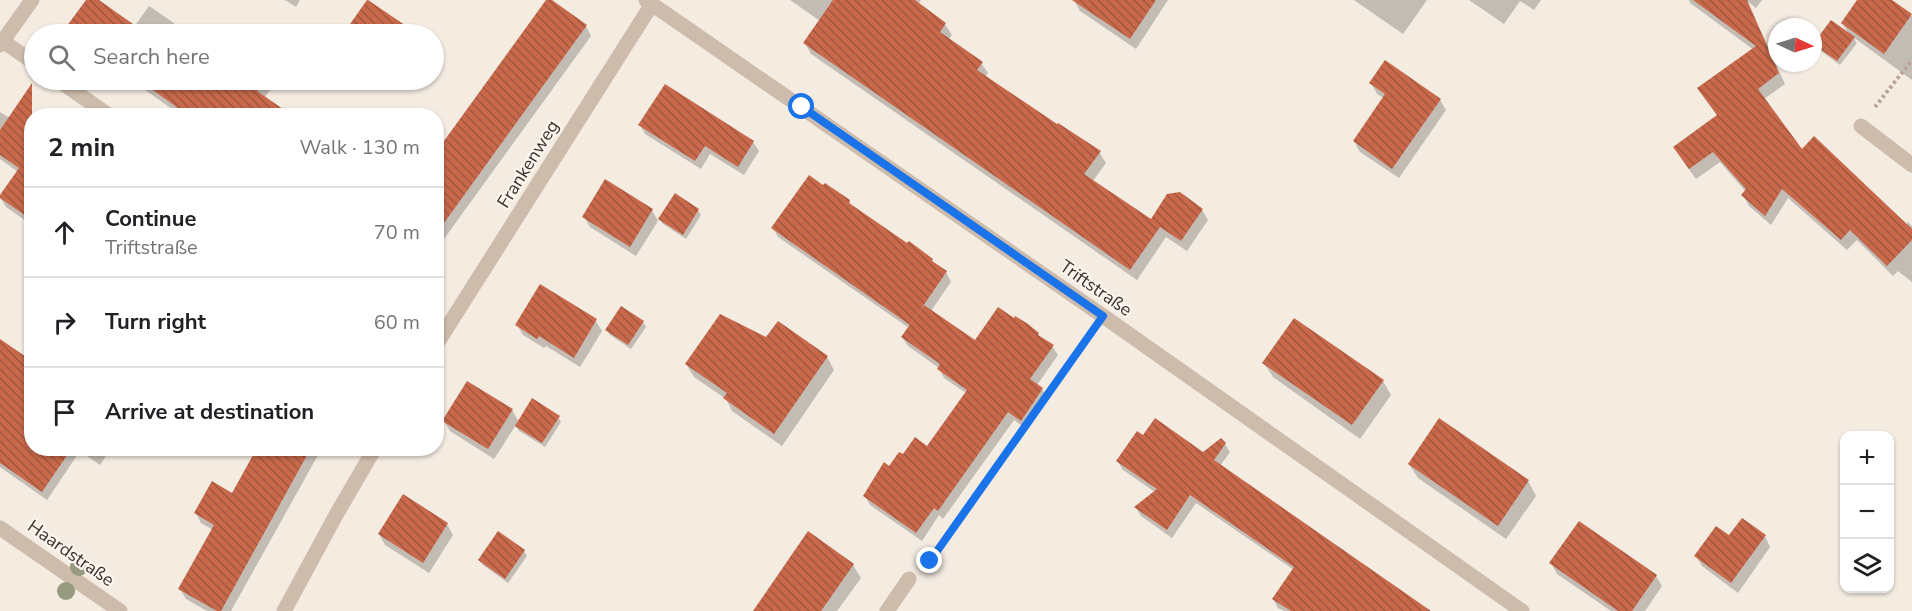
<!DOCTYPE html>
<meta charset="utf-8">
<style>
:root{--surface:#fff;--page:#f6f6f6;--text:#202124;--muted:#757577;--line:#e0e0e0}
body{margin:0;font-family:"Nunito Sans",sans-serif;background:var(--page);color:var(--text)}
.controls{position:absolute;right:18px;bottom:18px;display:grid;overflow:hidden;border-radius:12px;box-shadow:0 2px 4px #0004}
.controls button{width:54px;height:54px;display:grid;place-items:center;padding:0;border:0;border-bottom:2px solid var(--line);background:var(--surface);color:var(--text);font:30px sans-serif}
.compass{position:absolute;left:1768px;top:18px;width:54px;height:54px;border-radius:50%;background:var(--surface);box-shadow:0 2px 4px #0004;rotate:94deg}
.stop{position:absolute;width:18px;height:18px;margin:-14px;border:4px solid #1a73e8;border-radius:50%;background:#fff}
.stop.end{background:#1a73e8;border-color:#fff;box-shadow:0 2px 6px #0008}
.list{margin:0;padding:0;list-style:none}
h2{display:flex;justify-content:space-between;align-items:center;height:78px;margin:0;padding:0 24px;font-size:26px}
h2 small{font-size:20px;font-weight:400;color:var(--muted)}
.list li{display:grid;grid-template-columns:39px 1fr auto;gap:18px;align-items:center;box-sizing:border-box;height:90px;padding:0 24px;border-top:2px solid var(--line)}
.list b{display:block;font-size:22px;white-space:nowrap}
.list p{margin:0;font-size:20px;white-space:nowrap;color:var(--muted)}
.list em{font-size:20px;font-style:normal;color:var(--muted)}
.icon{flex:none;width:33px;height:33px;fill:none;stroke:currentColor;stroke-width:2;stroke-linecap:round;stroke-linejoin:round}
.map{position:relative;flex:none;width:1912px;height:611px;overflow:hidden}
.search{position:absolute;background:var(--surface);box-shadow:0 2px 4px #0004;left:24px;top:24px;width:420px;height:66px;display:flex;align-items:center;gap:15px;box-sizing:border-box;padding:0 21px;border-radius:33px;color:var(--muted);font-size:22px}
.panel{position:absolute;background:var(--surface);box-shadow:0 2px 4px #0004;left:24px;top:108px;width:420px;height:348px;border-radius:24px}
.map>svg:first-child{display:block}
</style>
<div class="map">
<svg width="1912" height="611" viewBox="0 0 1912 611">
<defs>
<pattern id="building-back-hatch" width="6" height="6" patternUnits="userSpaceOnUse" patternTransform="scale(1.5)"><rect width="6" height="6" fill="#c8694b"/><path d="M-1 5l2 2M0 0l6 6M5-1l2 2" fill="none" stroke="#a4573f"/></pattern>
</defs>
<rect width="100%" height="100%" fill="#f4ebe1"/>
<g fill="#0003">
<path d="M87,0H92L134,27L149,6L190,34H73L69,27Z"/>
<path d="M285,0H300L296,7Z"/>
<path d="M547,0L586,26L591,36L436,250V143L442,147Z"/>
<path d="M790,0H921L918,4L945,24L952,35L948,40L981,63L988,73L985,77L1099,152L1106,163L1093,181L1152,221L1202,210L1208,220L1187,251L1166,237L1137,280L811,54L805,43L820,21Z"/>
<path d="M1074,0H1168L1136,49L1080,11Z"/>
<path d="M1354,0H1427L1403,34Z"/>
<path d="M1469,0H1541L1534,10L1520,1L1504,24Z"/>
<path d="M1689,0H1762L1756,8L1747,1L1785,84L1764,99L1802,152L1906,225L1908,222L1912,226V282L1898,271L1893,276L1857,240L1847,250L1788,198L1771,225L1749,206L1743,195L1746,192L1720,162L1696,179L1681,158L1718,116L1705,99L1754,50L1690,3Z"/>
<path d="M1859,0H1890L1912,16V80L1853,37L1857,43L1840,65L1818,49L1815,44L1849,34L1842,23Z"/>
<path d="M400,27L394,34H356L353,32Z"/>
<path d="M131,80H265L271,89L264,98L290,116H182Z"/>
<path d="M1371,83L1440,100L1446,110L1399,178L1360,152L1354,141L1384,98L1377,94Z"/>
<path d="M0,112L10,118L32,220L29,223L6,207L0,197L18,172L0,159Z"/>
<path d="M640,125L753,142L759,151L744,175L710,154L701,169L645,134Z"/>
<path d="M605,181L652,210L658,221L636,256L590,227L584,217Z"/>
<path d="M849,201L852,207L932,260L935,265L946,272L951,282L931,311L976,342L1038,334L1042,339L1052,346L1058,355L1037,385L1042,389L1047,398L1026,429L1014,420L943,519L939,515L922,541L870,505L865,496L903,456L928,448L966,393L944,378L939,368L908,346L902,337L909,328L778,237L773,228Z"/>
<path d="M698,210L701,215L686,239L663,224L660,219Z"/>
<path d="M541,286L596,321L602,331L580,367L546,346L544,348L523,335L517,325Z"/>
<path d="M643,322L646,327L631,349L610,335L607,330Z"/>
<path d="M767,339L827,357L834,370L782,446L732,411L726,399L694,377L686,364Z"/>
<path d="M0,341L32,448H111L100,465L80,451L47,500L0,467Z"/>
<path d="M1264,363L1383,381L1391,395L1360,439L1273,377Z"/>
<path d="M468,383L512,410L519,422L558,417L561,422L545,447L519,431L516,425L494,459L450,431L444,421Z"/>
<path d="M1143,437L1203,454L1225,444L1230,452L1220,466L1429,611H1284L1278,608L1273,599L1294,570L1196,503L1172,538L1141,516L1136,508L1155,492L1123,470L1118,462Z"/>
<path d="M259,448H322L231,611H207L186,599L180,589L213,530L201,523L196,513L233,495Z"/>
<path d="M1409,464L1528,481L1536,496L1506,539L1418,478Z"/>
<path d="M447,524L453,535L429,573L385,545L379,534Z"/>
<path d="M1765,536L1770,547L1738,593L1702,566L1696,556L1730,538Z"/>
<path d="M524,551L527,556L508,583L483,565L480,560Z"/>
<path d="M1551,563L1656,576L1662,586L1645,611H1611L1557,574Z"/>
<path d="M853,565L861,578L837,611H755Z"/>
</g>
<g fill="url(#building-back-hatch)">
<path d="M86,0H99L147,34H61Z"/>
<path d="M367,0H368L418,34H343Z"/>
<path d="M546,0H552L587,25L436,234V152Z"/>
<path d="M833,0H915L946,23L940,32L983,62L977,70L1057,124L1058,123L1101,151L1084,174L1151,219L1167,194L1180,192L1203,209L1181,241L1160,227L1130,270L803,43Z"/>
<path d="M1072,0H1156L1130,39Z"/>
<path d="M1693,0H1747L1779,73L1758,89L1802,149L1814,136L1912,229V240L1887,266L1850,230L1841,240L1782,189L1765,216L1741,195L1746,189L1713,152L1689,169L1673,147L1717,115L1697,88L1756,46Z"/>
<path d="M1857,0H1892L1912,14L1884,54L1841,23Z"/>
<path d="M1831,20L1855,37L1837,61L1813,44Z"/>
<path d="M1385,60L1441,99L1392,169L1353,141L1385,94L1369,83Z"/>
<path d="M150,80H257L263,84L257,91L293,116H189L146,85Z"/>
<path d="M32,83V220L0,198V195L19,168L0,155V130Z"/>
<path d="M665,84L754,141L738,167L705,146L695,161L638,125Z"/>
<path d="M809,175L823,185L825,183L850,200L849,203L907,243L909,241L933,259L932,261L947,271L910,325L771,228Z"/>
<path d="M605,179L653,209L630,247L582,217Z"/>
<path d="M675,193L699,209L683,235L658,219Z"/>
<path d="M540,284L597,319L574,358L539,336L537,339L515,325Z"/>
<path d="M924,305L975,340L998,307L1014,318L1015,316L1028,324L1039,333L1038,335L1054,345L1030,379L1043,388L1021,421L1008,412L938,511L934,508L916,533L863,496L884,462L889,466L899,452L903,454L915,437L927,446L967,390L937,369L940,364L901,337Z"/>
<path d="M621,306L644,321L628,345L605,330Z"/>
<path d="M720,314L766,337L778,321L828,356L774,434L723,398L727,393L685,364Z"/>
<path d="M1294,318L1384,380L1352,425L1262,363Z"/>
<path d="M0,339L32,361V448H72L42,492L0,463Z"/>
<path d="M467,381L513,409L488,449L442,421Z"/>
<path d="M532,398L560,416L542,443L515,426Z"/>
<path d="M1155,418L1203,452L1221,438L1226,443L1214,460L1431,611H1291L1272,599L1294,567L1190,495L1167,530L1134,507L1157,489L1116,461L1137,431L1143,435Z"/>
<path d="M1439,418L1529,480L1498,526L1408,464Z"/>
<path d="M257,448H311L221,611H217L178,589L214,525L194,513L212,481L232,493Z"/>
<path d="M403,494L448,523L423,563L378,534Z"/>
<path d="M1742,518L1766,535L1731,583L1694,556L1716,526L1729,535Z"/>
<path d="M1579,521L1657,575L1632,611H1618L1549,563Z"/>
<path d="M498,531L525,550L505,579L478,560Z"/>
<path d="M808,531L854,564L821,611H753Z"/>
</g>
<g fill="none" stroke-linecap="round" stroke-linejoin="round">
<g stroke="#b9a596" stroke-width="4" stroke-dasharray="3 3" stroke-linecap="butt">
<path d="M1875,107L1912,60"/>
<path d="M929,562L1089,336"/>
</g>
<g stroke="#cdbbac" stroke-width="15">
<path d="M646,0L1103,316L1522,611"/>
<path d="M3,41L34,63"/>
<path d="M0,45L32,0"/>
<path d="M58,80L110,116"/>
<path d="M1861,126L1912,165"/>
<path d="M436,345L652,4"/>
<path d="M0,528L120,611"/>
<path d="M284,611L336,515L375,448"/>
<path d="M887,611L909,579"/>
</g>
</g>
<g fill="#969b7f">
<circle cx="79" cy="567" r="9"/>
<circle cx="66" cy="591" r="9"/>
</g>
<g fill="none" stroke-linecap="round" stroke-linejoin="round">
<path stroke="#1a73e8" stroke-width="8" d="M802,107L1103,316L930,561"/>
</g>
<g text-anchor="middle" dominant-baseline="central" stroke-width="4.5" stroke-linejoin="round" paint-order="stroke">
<g font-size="18" fill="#3b302b" stroke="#fbf5ee">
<text transform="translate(528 164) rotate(-58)">Frankenweg</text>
<text transform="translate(1096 288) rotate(35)">Triftstraße</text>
<text transform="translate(71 553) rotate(35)">Haardstraße</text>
</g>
</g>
</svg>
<div class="controls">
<button>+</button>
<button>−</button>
<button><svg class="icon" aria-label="layers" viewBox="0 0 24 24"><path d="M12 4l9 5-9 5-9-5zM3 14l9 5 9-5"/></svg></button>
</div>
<svg class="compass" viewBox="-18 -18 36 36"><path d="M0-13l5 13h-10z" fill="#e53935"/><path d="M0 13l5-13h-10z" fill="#757577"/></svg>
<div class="stop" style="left:802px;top:107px"></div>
<div class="stop end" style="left:930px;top:561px"></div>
<div class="search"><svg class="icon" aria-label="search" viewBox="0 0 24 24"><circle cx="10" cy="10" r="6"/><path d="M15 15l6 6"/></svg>Search here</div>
<section class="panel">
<h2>2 min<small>Walk · 130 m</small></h2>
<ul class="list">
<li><svg class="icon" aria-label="ahead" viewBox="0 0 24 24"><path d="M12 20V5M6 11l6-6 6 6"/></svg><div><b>Continue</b><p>Triftstraße</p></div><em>70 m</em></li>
<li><svg class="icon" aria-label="right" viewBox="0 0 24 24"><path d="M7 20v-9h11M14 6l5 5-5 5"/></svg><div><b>Turn right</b></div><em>60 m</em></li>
<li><svg class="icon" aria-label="arrive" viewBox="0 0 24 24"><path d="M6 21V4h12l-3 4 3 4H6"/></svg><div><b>Arrive at destination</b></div></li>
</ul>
</section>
</div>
